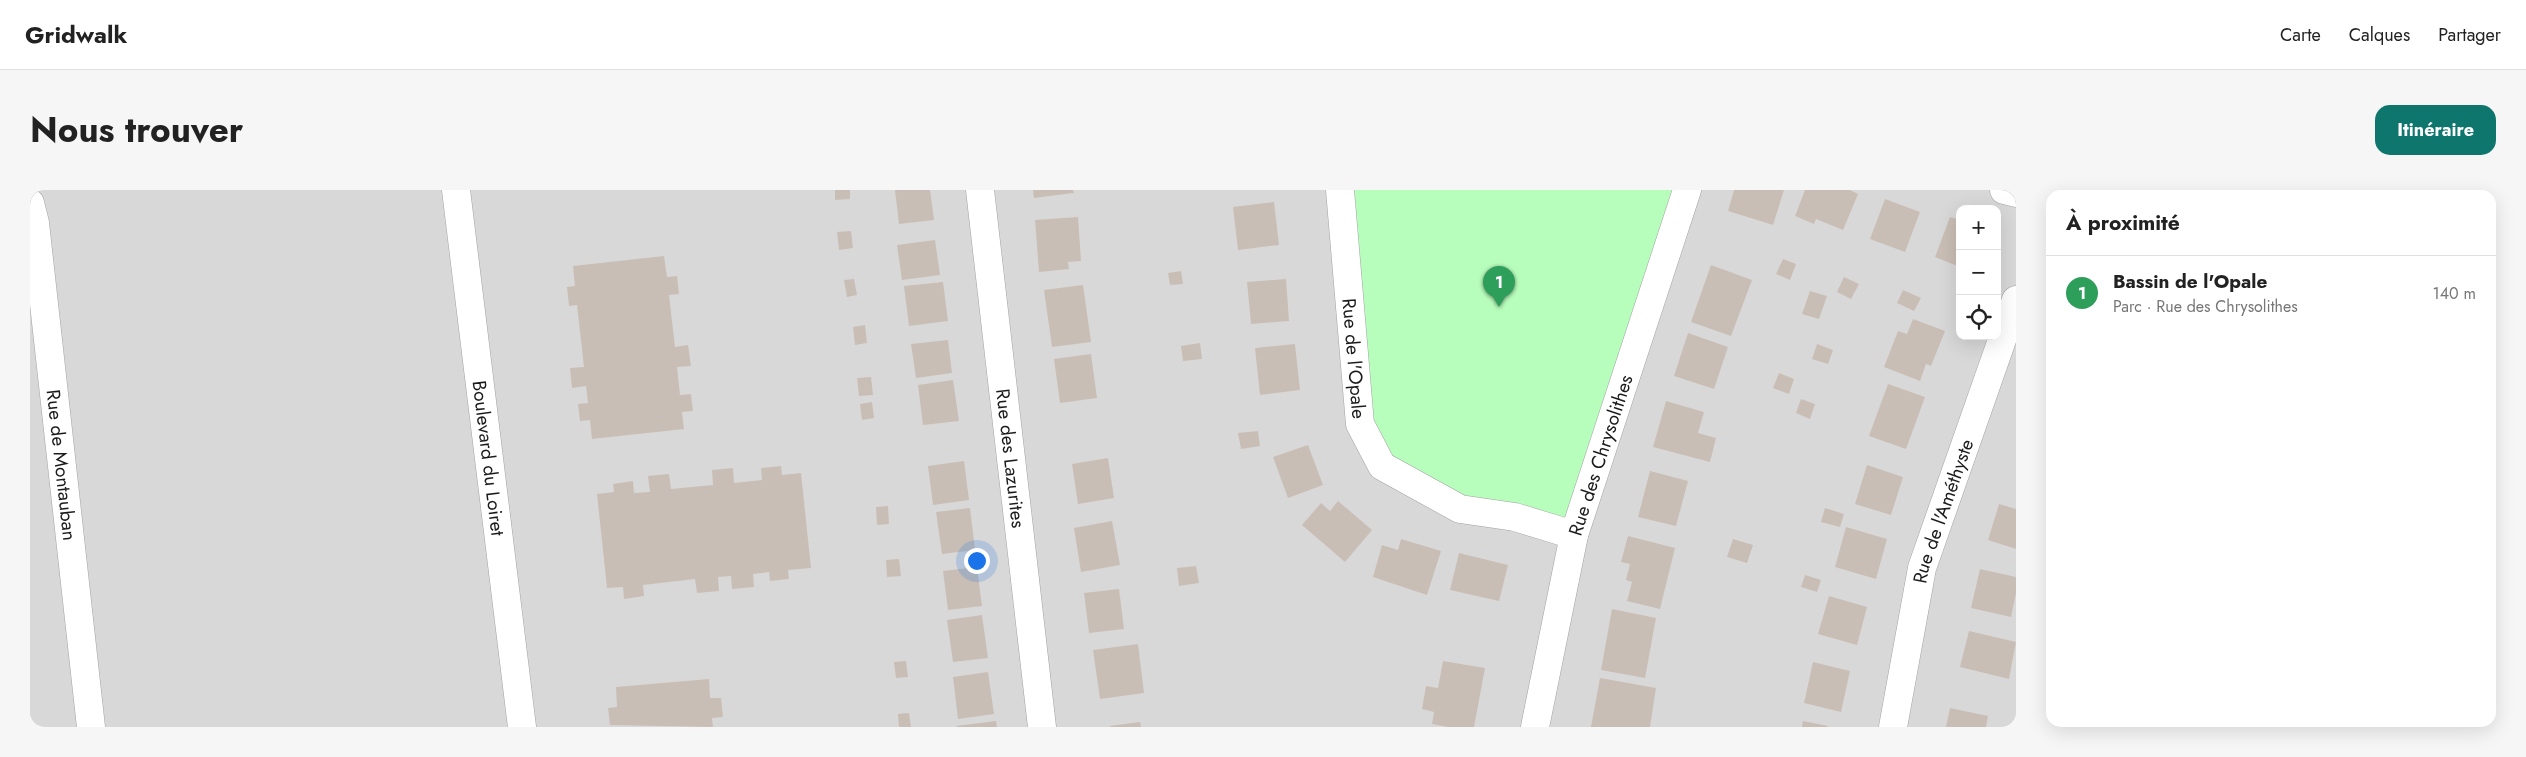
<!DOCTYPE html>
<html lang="fr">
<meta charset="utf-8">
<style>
:root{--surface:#fff;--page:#f6f6f6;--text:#222;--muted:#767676;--line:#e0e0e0;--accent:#0f766e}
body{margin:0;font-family:Jost,sans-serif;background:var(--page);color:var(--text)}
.controls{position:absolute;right:15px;top:15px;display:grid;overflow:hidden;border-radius:10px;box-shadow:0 5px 20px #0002}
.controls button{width:45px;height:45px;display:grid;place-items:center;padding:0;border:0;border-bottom:1px solid var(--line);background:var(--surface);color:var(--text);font:25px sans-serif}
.you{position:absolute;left:946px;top:370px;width:18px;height:18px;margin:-12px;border:4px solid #fff;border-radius:50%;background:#1a73e8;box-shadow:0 0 0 8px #1a73e833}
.badge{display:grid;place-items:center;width:32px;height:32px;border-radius:50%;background:var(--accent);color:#fff;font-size:16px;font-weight:700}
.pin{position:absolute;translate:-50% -41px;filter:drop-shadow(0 1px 2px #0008)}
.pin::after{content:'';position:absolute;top:26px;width:18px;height:15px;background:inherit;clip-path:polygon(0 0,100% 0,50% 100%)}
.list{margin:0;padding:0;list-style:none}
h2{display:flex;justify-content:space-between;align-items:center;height:65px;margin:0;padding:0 20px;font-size:21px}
h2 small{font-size:16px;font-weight:400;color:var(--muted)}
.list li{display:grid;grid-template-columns:32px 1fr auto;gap:15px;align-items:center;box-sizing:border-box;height:75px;padding:0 20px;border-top:1px solid var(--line)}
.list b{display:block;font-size:19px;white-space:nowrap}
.list p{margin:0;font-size:16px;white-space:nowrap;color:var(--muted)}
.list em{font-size:16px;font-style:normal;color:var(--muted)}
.icon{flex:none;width:28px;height:28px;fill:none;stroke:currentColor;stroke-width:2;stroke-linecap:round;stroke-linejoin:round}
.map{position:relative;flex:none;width:1986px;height:537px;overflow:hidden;border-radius:15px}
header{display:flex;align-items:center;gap:30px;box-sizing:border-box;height:70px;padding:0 25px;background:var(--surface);border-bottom:1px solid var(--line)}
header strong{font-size:24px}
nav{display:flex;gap:28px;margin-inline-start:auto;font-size:18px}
.intro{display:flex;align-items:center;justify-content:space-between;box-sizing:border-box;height:120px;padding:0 30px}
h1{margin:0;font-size:35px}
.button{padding:12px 22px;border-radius:15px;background:var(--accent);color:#fff;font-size:18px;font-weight:700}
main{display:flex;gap:30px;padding:0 30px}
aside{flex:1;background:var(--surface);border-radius:15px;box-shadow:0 5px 20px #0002}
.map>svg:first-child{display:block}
</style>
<header>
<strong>Gridwalk</strong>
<nav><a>Carte</a><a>Calques</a><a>Partager</a></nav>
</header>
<div class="intro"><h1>Nous trouver</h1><a class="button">Itinéraire</a></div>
<main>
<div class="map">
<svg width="1986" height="537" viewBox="0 0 1986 537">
<rect width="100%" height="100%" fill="#eee9df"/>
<path fill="#d9d8d8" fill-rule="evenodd" d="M0,0H1986V537H0ZM1930,19H1967V146H1930Z"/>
<path fill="#b7fdbb" d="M1310,0H1657L1544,345L1352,276L1330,234Z"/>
<g fill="#c9beb5">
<path d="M805,0H820V9L805,10Z"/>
<path d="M865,0H900L904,30L869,34Z"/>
<path d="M1003,0H1043L1044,3L1004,8Z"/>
<path d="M1704,0H1754L1743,35L1698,21Z"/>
<path d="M1775,0H1820L1828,4L1813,40L1786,29L1784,34L1765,26Z"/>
<path d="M1855,9L1890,22L1875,62L1840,49Z"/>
<path d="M1244,12L1249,55L1208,60L1203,17Z"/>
<path d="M1048,27L1051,71L1038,72L1039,79L1009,82L1005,30Z"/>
<path d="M1920,27L1930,30V77L1905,67Z"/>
<path d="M821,41L823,58L809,60L807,42Z"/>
<path d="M905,50L910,85L872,90L867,55Z"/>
<path d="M634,66L637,87L647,86L649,104L639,105L645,157L658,155L661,176L647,177L650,205L661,204L663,221L652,222L654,239L562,249L560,230L550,231L548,214L558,213L556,196L542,198L540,178L554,177L547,115L539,116L537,97L545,96L543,76Z"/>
<path d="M1753,69L1766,74L1760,90L1746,84Z"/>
<path d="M1681,75L1722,90L1701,146L1661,132Z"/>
<path d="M1151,81L1153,94L1140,95L1138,83Z"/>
<path d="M1814,87L1829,94L1821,109L1807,102Z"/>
<path d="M824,89L827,105L817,107L814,90Z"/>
<path d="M1256,89L1259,131L1221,134L1217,92Z"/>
<path d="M913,92L918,131L879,136L874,96Z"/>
<path d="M1053,95L1061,152L1022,157L1014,100Z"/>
<path d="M1873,100L1891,108L1884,121L1867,113Z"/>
<path d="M1780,101L1797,106L1789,129L1772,124Z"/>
<path d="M1883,129L1915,141L1901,176L1896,174L1890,191L1854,177L1868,141L1877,144Z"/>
<path d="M835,135L837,153L825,155L823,137Z"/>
<path d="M1658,143L1698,157L1684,199L1644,186Z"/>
<path d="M918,150L922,183L886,188L881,154Z"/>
<path d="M1170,153L1172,169L1153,171L1151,156Z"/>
<path d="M1265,154L1270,200L1230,205L1225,158Z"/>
<path d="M1787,154L1803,160L1798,174L1782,169Z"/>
<path d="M1061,164L1067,208L1030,213L1024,169Z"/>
<path d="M1749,183L1764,189L1759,204L1743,198Z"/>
<path d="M841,187L843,205L829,206L827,188Z"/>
<path d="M923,190L929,231L893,235L888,195Z"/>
<path d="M1858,194L1895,207L1876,259L1839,246Z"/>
<path d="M1771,209L1785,214L1780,229L1766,223Z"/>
<path d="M1636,211L1674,222L1668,243L1686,248L1680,272L1623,257Z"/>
<path d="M842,212L844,228L832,230L830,214Z"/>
<path d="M1228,241L1230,256L1211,259L1208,243Z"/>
<path d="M1278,255L1293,295L1258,308L1243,267Z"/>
<path d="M1078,268L1084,308L1048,314L1042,274Z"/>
<path d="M934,271L939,310L903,315L898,276Z"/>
<path d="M1837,275L1873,287L1861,325L1825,314Z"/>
<path d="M751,276L752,285L771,283L781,378L758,380L759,389L740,391L739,382L723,384L724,397L702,399L701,386L688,387L689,401L667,403L665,389L613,395L614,406L594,409L593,397L577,398L567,304L584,302L583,294L603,291L604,303L620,302L618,286L639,284L641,299L683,295L682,280L703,278L704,293L732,290L731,278Z"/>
<path d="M1620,281L1658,291L1646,336L1608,327Z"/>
<path d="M1308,311L1342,340L1315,372L1272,335L1291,313L1300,321Z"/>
<path d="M1969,314L1986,319V359L1958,350Z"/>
<path d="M858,316L859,334L847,335L846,317Z"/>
<path d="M940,318L945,360L912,364L906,322Z"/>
<path d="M1795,318L1814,324L1810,337L1791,332Z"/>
<path d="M1082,331L1090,375L1051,382L1044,338Z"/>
<path d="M1816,337L1857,349L1846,389L1805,377Z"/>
<path d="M1598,346L1645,358L1630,419L1597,411L1602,392L1596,390L1600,374L1591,372Z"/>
<path d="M1371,349L1411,361L1397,405L1343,387L1352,355L1368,360Z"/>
<path d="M1703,349L1723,355L1717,373L1697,367Z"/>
<path d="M1429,363L1478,375L1469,411L1420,400Z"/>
<path d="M869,369L871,386L857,387L856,370Z"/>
<path d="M1166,376L1169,393L1149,396L1147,378Z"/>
<path d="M947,377L952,416L918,420L913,381Z"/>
<path d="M1950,379L1986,387V403L1981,427L1941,418Z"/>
<path d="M1775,385L1791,390L1787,402L1771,397Z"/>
<path d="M1089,399L1094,439L1059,443L1054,403Z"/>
<path d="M1799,406L1837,417L1827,455L1788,444Z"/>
<path d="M1582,419L1626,428L1615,488L1571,480Z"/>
<path d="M952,425L958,468L923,472L917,430Z"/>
<path d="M1939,441L1986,452L1979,489L1930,477Z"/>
<path d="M1108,454L1114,503L1070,509L1063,460Z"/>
<path d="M876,471L878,487L866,488L864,472Z"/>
<path d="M1413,471L1455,478L1444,537H1418L1402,534L1404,522L1392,519L1396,496L1408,498Z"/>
<path d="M1783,472L1820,481L1811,522L1774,513Z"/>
<path d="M958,482L964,524L928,529L923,487Z"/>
<path d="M1570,488L1626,498L1620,537H1561Z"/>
<path d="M679,489L680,508H691L693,527L682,528L683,537L580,535L578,518L587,517L586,497Z"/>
<path d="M1920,518L1958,526L1956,537H1916Z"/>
<path d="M879,523L881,537H869L868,524Z"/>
<path d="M966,531L967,537H927L926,536Z"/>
<path d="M1773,531L1798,536L1797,537H1772Z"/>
<path d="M1110,532L1111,537H1080V536Z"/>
</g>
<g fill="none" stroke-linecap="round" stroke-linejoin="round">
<g stroke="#a2a2a2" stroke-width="29">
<g id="minor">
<path id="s1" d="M426,0L492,537"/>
<path id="s2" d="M950,0L1012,537"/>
<path id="s3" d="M1310,0L1330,234L1352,276L1430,319L1485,327L1544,345"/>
<path d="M1974,0L1986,3"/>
<path id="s4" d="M0,13L5,33L61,537"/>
<path id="s5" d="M1505,537L1544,345L1657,0"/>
<path id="s6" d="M1863,537L1892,378L1986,110"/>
</g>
</g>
<use href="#minor" stroke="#fff" stroke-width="28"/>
</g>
<g text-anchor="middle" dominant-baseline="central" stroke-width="5" stroke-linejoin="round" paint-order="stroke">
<g font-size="19" fill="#1b1b1b" stroke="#fff">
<text stroke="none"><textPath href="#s3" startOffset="169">Rue de l'Opale</textPath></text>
<text stroke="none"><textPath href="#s5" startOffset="280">Rue des Chrysolithes</textPath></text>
<text stroke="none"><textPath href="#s1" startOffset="270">Boulevard du Loiret</textPath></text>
<text stroke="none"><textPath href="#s2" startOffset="270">Rue des Lazurites</textPath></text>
<text stroke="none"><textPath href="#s4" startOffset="264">Rue de Montauban</textPath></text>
<text stroke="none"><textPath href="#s6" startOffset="222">Rue de l'Améthyste</textPath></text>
</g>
</g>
</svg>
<div class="controls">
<button>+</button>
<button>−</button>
<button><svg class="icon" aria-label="locate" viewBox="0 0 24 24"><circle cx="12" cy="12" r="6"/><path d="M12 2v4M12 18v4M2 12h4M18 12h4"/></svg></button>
</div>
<div class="you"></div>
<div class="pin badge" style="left:1469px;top:117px;background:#2e9e5b">1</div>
</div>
<aside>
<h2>À proximité<small></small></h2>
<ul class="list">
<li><span class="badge" style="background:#2e9e5b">1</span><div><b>Bassin de l'Opale</b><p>Parc · Rue des Chrysolithes</p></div><em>140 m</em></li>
</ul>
</aside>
</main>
